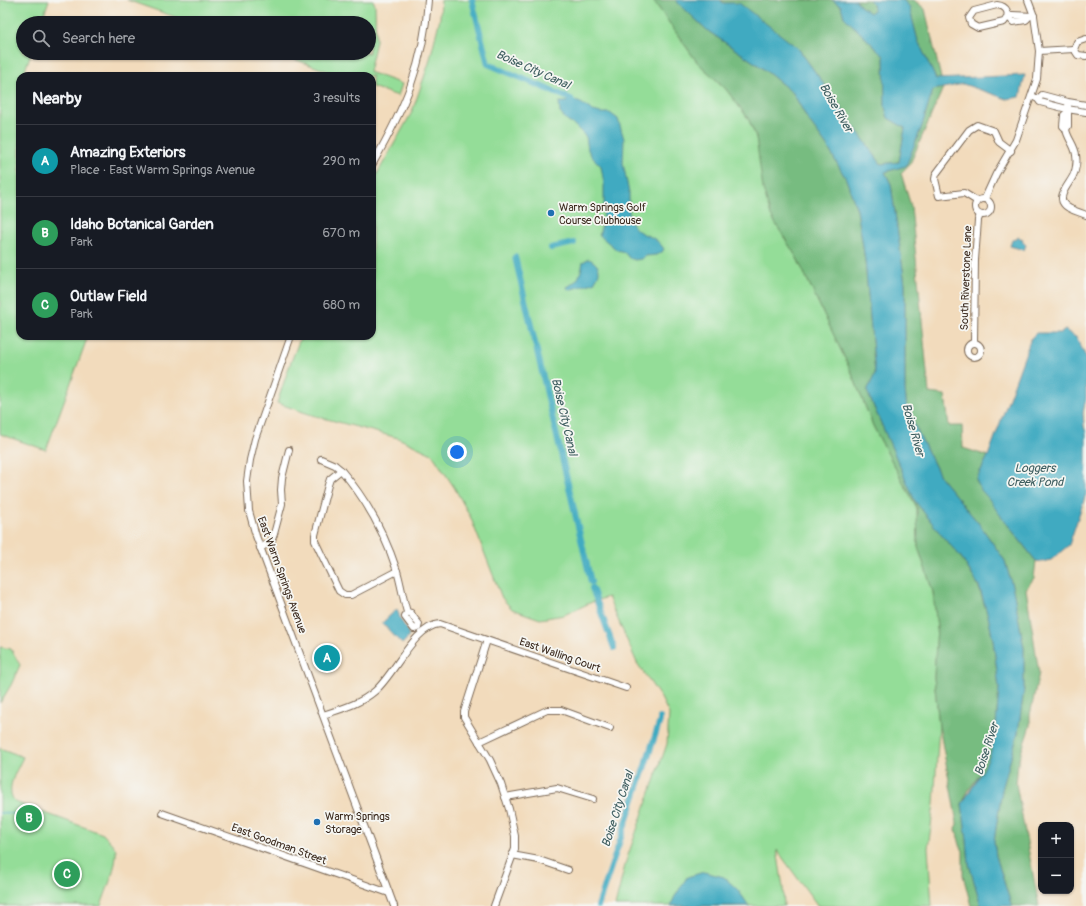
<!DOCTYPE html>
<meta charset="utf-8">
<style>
:root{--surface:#171b24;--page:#20242c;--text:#f1f3f6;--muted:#9ea1a6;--line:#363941;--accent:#1f6fb2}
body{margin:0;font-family:Pangolin,sans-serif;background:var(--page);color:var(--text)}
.controls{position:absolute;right:12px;bottom:12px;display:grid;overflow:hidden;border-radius:8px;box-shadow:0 1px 3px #0004}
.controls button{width:36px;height:36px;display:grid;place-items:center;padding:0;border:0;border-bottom:1px solid var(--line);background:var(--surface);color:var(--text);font:20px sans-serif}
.you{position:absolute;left:457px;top:452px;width:14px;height:14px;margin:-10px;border:3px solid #fff;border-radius:50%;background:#1a73e8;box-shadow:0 0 0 6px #1a73e833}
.badge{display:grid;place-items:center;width:26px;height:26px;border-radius:50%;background:var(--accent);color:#fff;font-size:13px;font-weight:700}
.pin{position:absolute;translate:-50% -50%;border:2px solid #fff;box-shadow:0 1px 4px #0006}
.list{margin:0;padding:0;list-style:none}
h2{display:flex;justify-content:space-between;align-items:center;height:52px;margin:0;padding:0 16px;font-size:17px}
h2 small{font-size:13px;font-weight:400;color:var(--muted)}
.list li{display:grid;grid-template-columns:26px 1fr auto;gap:12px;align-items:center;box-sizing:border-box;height:72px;padding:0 16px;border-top:1px solid var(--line)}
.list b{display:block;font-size:15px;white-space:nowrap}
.list p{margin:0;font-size:13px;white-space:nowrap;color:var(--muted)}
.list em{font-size:13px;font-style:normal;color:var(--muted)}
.icon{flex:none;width:22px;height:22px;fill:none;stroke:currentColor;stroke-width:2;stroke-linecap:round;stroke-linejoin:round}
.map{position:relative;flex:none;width:1086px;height:906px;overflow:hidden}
.search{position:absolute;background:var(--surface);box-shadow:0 1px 3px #0004;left:16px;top:16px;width:360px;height:44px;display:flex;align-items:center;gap:10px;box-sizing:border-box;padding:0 14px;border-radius:22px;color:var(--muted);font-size:15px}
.panel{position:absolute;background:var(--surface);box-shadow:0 1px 3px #0004;left:16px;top:72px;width:360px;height:268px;border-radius:12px}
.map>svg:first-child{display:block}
</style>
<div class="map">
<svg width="1086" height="906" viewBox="0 0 1086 906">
<rect width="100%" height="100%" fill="#f6f6f2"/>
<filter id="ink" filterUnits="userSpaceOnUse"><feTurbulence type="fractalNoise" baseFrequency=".025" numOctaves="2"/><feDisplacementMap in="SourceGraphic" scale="8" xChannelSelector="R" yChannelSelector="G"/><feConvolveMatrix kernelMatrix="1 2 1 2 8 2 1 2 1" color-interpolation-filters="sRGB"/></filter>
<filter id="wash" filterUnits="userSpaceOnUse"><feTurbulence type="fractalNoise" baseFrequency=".012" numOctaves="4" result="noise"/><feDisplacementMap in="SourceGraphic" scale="16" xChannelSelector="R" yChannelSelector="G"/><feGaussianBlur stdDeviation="0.9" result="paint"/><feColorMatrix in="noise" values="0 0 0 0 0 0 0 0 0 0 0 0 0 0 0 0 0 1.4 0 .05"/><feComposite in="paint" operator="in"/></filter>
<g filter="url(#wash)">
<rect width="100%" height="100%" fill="#f2dbbc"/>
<g fill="#94dd98" stroke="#68845b">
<path d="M0,0H49L41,23H23V53H31L23,76H20V336H88L46,450L0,434Z"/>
<path d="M127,0H373L375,5L376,41L369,72L402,84L398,96L372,87V76H341L277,53H369V23H192Z"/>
<path d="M441,0H653L697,62L725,88L748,118L756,137L771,216L797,258L851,371L874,428L917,508L918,547L933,592L937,627L934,677L939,726L934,804L928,848L932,906H818L777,850L783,887L784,906H615L626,861L667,744L669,714L661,698L637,663L608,597L592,602L564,615L540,619L512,609L502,598L470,516L454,487L432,454L398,438L312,415L277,403L289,367L301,336H372V183L412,112L429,63L440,18Z"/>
<path d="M0,647L11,649L20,665L11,685L0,703Z"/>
<path d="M0,748L23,757C17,771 4,788 15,802L103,834C107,839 115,845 116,851C118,863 105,894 101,906H0Z"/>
</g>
<g fill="#77bc80" stroke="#59734f">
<path d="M653,0H675L708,31L761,67L793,93L808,120L827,146L846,179L857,210L862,240L865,261L875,374L867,391L915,501L943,537L961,557L978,585L988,616L993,640L999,688L995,738L990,755L983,770L968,791L962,804L967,840L969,864L981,906H971L963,875V851L960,845L956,830L957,823L939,726L934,677L937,627L933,592L918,547L917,508L874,428L851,371L797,258L771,216L763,189L756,137L748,118L725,88L697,62Z"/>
<path d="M720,0H832L841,6L844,17L884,56L885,107L888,118L905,128L899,162L881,164L798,48Z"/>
<path d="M856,0H869L873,4L874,10L870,13L860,6Z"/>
<path d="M903,0H914L925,9L941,78L936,79L918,41L909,6Z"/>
<path d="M943,88L910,164L901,173L911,206L929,393L945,395L949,426H962L963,448L988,456L976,480C981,490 985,492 990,500C1004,521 1020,541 1036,561L1034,578L1026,589L1039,673L1030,715V726L1018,762L1016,784L1039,906H1012L1010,901L996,856L994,841L1002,790L1018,733L1024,689V648L1013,589L1005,561L980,525L941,478L907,410L905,390V284L891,184L885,172L906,166L922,126L933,90Z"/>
</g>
<g fill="#41aac1" stroke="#3e6a70">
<path d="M675,0H720L723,3H739L798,48L881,164L899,162L905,128L888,118L885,107L884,56L844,17L841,6L832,0H856L860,6L870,13L874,10L873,4L869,0H903L909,6L918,41L936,79L1025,75L1020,97L1007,99L963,84L933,90L922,126L906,166L885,172L891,184L905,284V390L907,410L941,478L980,525L1005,561L1013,589L1024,648V689L1018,733L1002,790L994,841L996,856L1010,901L1012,906H981L969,864L967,840L962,804L983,770L990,755L995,738L999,688L993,640L988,616L979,586L961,557L943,537L915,501L867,391L875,374L865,261L862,240L857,210L846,179L827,146L808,120L793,93L761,67L708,31Z"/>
<path d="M571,99L581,103L593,111L601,113H610L618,119L624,139L623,163L629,193V220C632,224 636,230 640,232C651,238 656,237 664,249L662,252L656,255L646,256L641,259L635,260L629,258L624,252L617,250L599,235L603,221L604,206V184L601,166L592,157L588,150L586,137L574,125L568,122L560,113L559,102H565Z"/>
<path d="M1018,237L1023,239L1022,241L1026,245L1024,250L1010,246L1012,240L1017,239Z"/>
<path d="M588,259C592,260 593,261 596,264C602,271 598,276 594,283L568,290L567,287C580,280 580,275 583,262Z"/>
<path d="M1065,330L1077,338L1086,357V398L1083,413L1084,426L1086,433V494L1069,545L1051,560L1043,562L1036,561L1032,556L997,511L989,499L981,490L976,480L988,456L1031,338L1036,333H1061Z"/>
<path d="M397,609C399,614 400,620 404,625C410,634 412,635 402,644L382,623Z"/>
<path d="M704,872L724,877L738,890L749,906H671L674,898L687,877Z"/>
</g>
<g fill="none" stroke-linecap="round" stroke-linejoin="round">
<path stroke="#41aac1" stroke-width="1.5" d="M0,813C10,811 16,815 25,820"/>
<g stroke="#41aac1" stroke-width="6">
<path d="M472,0L488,64L571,99L575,106"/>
<path d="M551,248L574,243"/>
<path d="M515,257L591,582"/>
<path d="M592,588L614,648"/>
<path d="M598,906L660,721V718"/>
</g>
</g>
</g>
<g filter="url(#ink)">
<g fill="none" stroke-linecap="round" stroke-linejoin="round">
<g stroke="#7b6855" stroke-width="8">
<g id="minor">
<path d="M997,5C1007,6 1011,14 1004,22L978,28L971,24L969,18L974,11Z"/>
<path d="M1029,17L1026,20L1013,22L1008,17L1012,15L1034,16"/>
<path d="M1086,39L1077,42L1074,49L1078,55L1086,56"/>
<path d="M1039,51L1074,49"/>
<path d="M1032,96L1038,99L1040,102L1067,109L1086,112"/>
<path d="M1038,99L1042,95L1068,102L1086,105"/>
<path d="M1067,113L1064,115L1063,126L1066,129L1068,126V106"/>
<path d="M1066,129C1067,138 1075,145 1076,155C1077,161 1076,170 1073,176C1070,183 1057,196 1064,204C1068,210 1080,212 1086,215"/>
<path d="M372,165C404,109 424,65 428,0"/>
<path d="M985,198L996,174L1016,140L1037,79L1039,51L1034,16L1028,0"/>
<circle cx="983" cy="207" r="8"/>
<path d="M977,201L964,193L939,196L935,179L936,174L969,130L977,125L994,131L999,142L1011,151"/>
<path d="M291,336L255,439L250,460L247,481L249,511L256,536L394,906"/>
<circle cx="974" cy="350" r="7"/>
<path d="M974,343L975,260L978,220L980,215"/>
<path d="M321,459L335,465L341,470C366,499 385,534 397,571C401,584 403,599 407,612L405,617L414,629L418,628L419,624L414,618L411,613L407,612"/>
<path d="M341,470L330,479L328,485L315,535V541L339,591L345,595H351L397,571"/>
<path d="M260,548L271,542L274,534L282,504L281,490L282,478L289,450"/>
<path d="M487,640L464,712V717L490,760L501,784L509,809L515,836V849L494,906"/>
<path d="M323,715C341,709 360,704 375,691C395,674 414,626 440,624L626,688"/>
<path d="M479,742L547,710H561L610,728"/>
<path d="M505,797L557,788L593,799"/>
<path d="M162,813L389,893"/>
<path d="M512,855L539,860L568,870"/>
</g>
</g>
<use href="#minor" stroke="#fff" stroke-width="6"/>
</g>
</g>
<g fill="#1f6fb2" stroke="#f6f6f2" stroke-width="1.5">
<circle cx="551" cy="213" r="4"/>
<circle cx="317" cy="822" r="4"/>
</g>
<g text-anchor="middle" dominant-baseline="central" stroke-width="3.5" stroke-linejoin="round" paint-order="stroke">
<g font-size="11" fill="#3b2a1e" stroke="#f6f6f2" text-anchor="start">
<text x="559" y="207">Warm Springs Golf<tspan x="559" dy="13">Course Clubhouse</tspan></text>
<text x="325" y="816">Warm Springs<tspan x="325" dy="13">Storage</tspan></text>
</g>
<g font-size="11" fill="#3b2a1e" stroke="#f6f6f2">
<text transform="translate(966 278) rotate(-88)">South Riverstone Lane</text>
<text transform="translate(282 575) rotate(70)">East Warm Springs Avenue</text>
<text transform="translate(560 655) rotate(19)">East Walling Court</text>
<text transform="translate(279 844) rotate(20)">East Goodman Street</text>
</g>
<g font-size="12" font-style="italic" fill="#3d5d5f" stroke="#f6f6f2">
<text transform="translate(533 70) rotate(24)">Boise City Canal</text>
<text transform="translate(836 108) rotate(60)">Boise River</text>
<text transform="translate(564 417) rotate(77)">Boise City Canal</text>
<text transform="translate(913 430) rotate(74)">Boise River</text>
<text x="1035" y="468">Loggers<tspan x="1035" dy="14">Creek Pond</tspan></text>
<text transform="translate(987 749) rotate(-72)">Boise River</text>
<text transform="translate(618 809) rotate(-72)">Boise City Canal</text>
</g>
</g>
</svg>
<div class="controls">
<button>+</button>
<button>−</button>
</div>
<div class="you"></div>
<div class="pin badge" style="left:327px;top:658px;background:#0f9aa8">A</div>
<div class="pin badge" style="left:29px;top:818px;background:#2e9e5b">B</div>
<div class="pin badge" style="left:67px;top:874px;background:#2e9e5b">C</div>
<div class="search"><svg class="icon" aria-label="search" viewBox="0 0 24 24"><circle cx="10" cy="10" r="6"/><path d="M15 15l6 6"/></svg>Search here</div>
<section class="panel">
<h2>Nearby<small>3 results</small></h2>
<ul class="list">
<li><span class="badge" style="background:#0f9aa8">A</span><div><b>Amazing Exteriors</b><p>Place · East Warm Springs Avenue</p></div><em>290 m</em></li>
<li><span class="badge" style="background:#2e9e5b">B</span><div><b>Idaho Botanical Garden</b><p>Park</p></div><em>670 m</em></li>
<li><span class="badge" style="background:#2e9e5b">C</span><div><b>Outlaw Field</b><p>Park</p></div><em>680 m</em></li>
</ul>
</section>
</div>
